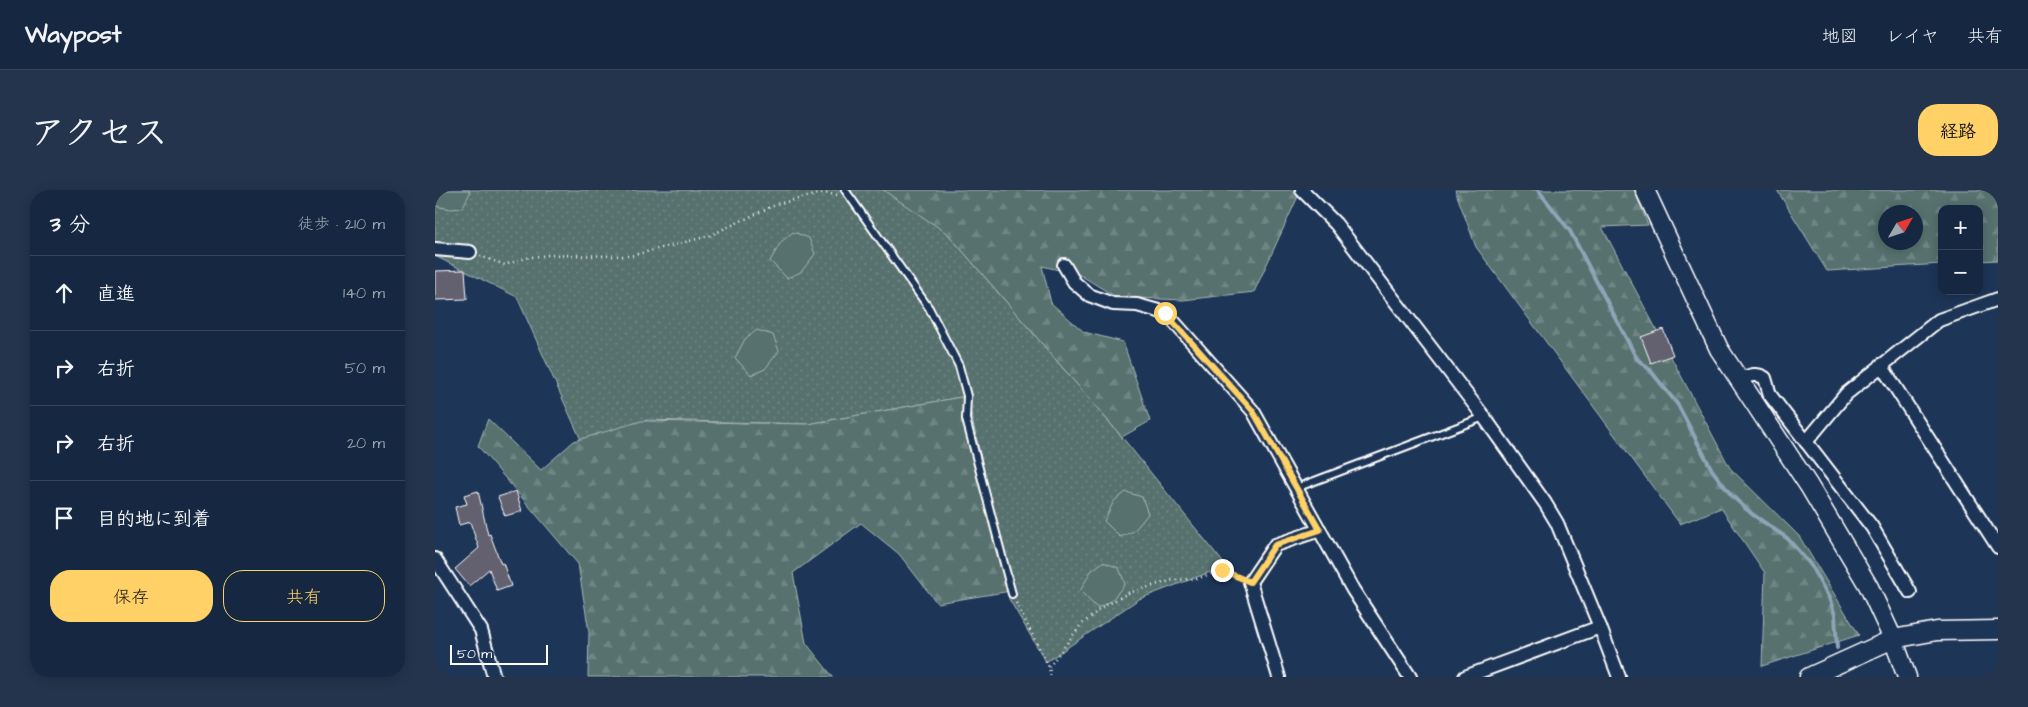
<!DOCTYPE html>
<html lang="ja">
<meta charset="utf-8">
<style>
:root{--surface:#162841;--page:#23344c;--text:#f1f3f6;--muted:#9ea6b1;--line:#35445a;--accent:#ffd166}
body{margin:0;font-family:"Architects Daughter","Klee One",sans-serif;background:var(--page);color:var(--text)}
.controls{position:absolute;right:15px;top:15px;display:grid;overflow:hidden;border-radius:10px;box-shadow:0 2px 12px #0003}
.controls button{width:45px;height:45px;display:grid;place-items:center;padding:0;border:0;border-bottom:1px solid var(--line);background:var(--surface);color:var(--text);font:25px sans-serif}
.compass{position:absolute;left:1443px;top:15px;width:45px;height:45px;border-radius:50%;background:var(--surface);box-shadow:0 2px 12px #0003;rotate:51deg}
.scale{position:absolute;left:15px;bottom:12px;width:98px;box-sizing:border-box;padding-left:5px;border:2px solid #fff;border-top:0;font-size:14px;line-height:18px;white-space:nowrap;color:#fff;-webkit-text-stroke:4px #1d3557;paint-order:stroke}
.stop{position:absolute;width:15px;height:15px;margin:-11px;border:4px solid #ffd166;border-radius:50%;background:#fff}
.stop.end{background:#ffd166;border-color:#fff;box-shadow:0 1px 5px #0008}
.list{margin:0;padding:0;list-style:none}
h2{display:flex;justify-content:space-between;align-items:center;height:65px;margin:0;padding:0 20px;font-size:21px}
h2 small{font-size:16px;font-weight:400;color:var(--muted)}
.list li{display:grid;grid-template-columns:32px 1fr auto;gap:15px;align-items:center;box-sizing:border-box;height:75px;padding:0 20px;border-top:1px solid var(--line)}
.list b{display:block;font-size:19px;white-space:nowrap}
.list em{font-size:16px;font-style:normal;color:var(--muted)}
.actions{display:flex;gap:10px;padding:15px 20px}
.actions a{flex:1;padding:11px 0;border:1px solid var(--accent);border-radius:20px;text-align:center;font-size:18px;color:var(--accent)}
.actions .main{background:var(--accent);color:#111}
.icon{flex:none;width:28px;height:28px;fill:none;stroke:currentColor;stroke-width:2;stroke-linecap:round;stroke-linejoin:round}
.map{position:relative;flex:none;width:1563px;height:487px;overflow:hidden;border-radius:20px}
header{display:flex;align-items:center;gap:30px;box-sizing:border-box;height:70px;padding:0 25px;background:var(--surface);border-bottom:1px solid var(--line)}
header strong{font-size:24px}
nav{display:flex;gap:28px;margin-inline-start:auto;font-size:18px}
.intro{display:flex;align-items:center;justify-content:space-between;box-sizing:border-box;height:120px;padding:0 30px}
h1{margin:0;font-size:35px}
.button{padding:12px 22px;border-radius:20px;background:var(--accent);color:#111;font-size:18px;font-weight:700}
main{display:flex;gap:30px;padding:0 30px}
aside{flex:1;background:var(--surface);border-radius:20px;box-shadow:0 2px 12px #0003}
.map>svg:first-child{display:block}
</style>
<header>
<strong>Waypost</strong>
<nav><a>地図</a><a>レイヤ</a><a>共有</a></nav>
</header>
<div class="intro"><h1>アクセス</h1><a class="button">経路</a></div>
<main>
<aside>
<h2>3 分<small>徒歩 · 210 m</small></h2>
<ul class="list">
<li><svg class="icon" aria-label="ahead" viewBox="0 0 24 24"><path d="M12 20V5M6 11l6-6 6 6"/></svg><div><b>直進</b></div><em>140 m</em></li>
<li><svg class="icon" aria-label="right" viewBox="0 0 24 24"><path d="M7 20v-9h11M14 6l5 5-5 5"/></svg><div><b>右折</b></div><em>50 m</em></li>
<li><svg class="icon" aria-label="right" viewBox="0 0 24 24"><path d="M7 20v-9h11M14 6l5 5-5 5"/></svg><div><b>右折</b></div><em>20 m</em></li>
<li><svg class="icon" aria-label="arrive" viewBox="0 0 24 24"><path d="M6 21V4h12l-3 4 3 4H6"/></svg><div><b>目的地に到着</b></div></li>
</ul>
<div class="actions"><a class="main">保存</a><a>共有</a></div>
</aside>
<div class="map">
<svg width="1563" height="487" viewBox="0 0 1563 487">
<defs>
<pattern id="grass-dots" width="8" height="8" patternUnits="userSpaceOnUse" patternTransform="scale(1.25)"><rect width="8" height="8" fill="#56716e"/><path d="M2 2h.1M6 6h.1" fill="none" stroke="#6f8684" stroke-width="1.8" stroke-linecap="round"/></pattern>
<pattern id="forest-firs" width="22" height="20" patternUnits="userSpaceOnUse" patternTransform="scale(1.25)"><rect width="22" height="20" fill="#56716e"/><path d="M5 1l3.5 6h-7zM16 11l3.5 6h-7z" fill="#6f8684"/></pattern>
</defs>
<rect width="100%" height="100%" fill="#1d3557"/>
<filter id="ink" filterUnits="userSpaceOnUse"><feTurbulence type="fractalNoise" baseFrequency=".02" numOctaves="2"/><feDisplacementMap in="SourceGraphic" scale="10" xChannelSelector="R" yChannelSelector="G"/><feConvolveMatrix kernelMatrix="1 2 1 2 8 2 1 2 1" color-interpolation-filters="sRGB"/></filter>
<g filter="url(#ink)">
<path fill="url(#grass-dots)" stroke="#aab8b6" d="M0,0H460L513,44L687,247L791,376L704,409L611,472L574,409L532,206L373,234L212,230L146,250L82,107L0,66Z"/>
<g fill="url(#forest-firs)" stroke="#aab8b6" fill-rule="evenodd">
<path d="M448,0H866L819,102L748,110L681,107L645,85L607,76L616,113L649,142L688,152L715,231L687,247L513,44Z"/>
<path d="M1020,0H1199L1213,35L1167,37L1295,278L1364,346L1424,445L1327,476L1330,383L1286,318L1245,334L1041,57Z"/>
<path d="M1342,0H1563V70L1544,71V19H1507V74L1392,81ZM1480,22V52H1450V22Z"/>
<path d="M532,206L576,401L502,413L464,364L426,333L358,383L371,453L398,487H153L154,442L143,374L43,256L53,229L106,280L139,251L206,231L373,234Z"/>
</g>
<g fill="#56716e" stroke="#aab8b6">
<path d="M0,0H34L35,3L27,18L16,19L0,16Z"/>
<path d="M358,42L374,48L380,64L366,82L352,88L335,71L346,52Z"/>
<path d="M322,140L338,145L344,161L330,179L316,185L300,168L310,149Z"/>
<path d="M691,302L707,307L713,324L699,341L685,347L669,331L679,311Z"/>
<path d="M668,372L684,378L690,394L676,411L662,418L645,401L656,381Z"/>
</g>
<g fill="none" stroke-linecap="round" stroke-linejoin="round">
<path stroke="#8ea4b8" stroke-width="4" d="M1103,0L1135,41L1202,169L1215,180L1243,215L1277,280L1297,306L1317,324L1352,348L1375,374L1394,408L1400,425L1402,458"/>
</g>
<g fill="#63606f" stroke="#fff">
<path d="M30,80L32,109L0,110V81Z"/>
<path d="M1228,139L1238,165L1216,173L1206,147Z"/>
<path d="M43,301L53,345L55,344L66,374L68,373L76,396L62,401L54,379L34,396L20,379L44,358L35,332L24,335L20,317L32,314L29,305Z"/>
<path d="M81,301L87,321L70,326L63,307Z"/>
</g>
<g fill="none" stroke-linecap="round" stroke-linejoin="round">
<g stroke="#fff" stroke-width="10">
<g id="lane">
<path d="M410,0L494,118L524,176L532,206L531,229L577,404"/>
<path d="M861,298L1049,227"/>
</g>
</g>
<g stroke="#fff" stroke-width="16">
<g id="street">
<path d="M867,0L901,34L1049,227L1110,313L1122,333L1165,437L1184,487"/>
<path d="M0,59L35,62"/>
<path d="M629,75L639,92L654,105L678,114L702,115L731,123L818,221L918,400L975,487"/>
<path d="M1446,175L1563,357"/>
<path d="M1305,189C1314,186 1321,182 1330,188L1335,205L1437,337L1475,402"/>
<path d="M1371,252L1411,204L1504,130L1563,109"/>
<path d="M0,369L46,440L59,487"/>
<path d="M844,487L815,392L840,355L885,340"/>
<path d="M1030,487L1165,437"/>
</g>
</g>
<g stroke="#fff" stroke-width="21">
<g id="secondary">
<path d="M1210,0L1284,159L1374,296L1434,397L1458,449L1472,487"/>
<path d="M1374,487L1458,449L1502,441L1563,440"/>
</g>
</g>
<g stroke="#fff" stroke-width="2.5" stroke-dasharray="1 4" stroke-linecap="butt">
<path d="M45,66L70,75L95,67L114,65L195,66L274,46L342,14L388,3L403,5"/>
<path d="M581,413L614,477L616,487"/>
<path d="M614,477L645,436L665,419L693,403L738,390L761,389L787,380L805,388"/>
</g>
<use href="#lane" stroke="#1d3557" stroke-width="6"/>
<use href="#street" stroke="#1d3557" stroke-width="12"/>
<use href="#secondary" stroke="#1d3557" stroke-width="18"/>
</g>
</g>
<g fill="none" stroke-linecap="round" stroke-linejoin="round" filter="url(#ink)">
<path stroke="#ffd166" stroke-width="6" d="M730,123L818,221L885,340L840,355L815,392L787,380"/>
</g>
</svg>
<div class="controls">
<button>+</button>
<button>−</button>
</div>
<svg class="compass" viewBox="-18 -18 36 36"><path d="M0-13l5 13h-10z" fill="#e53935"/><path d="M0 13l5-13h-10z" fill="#9ea6b1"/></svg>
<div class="scale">50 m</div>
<div class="stop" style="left:730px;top:123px"></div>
<div class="stop end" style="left:787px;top:380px"></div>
</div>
</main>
